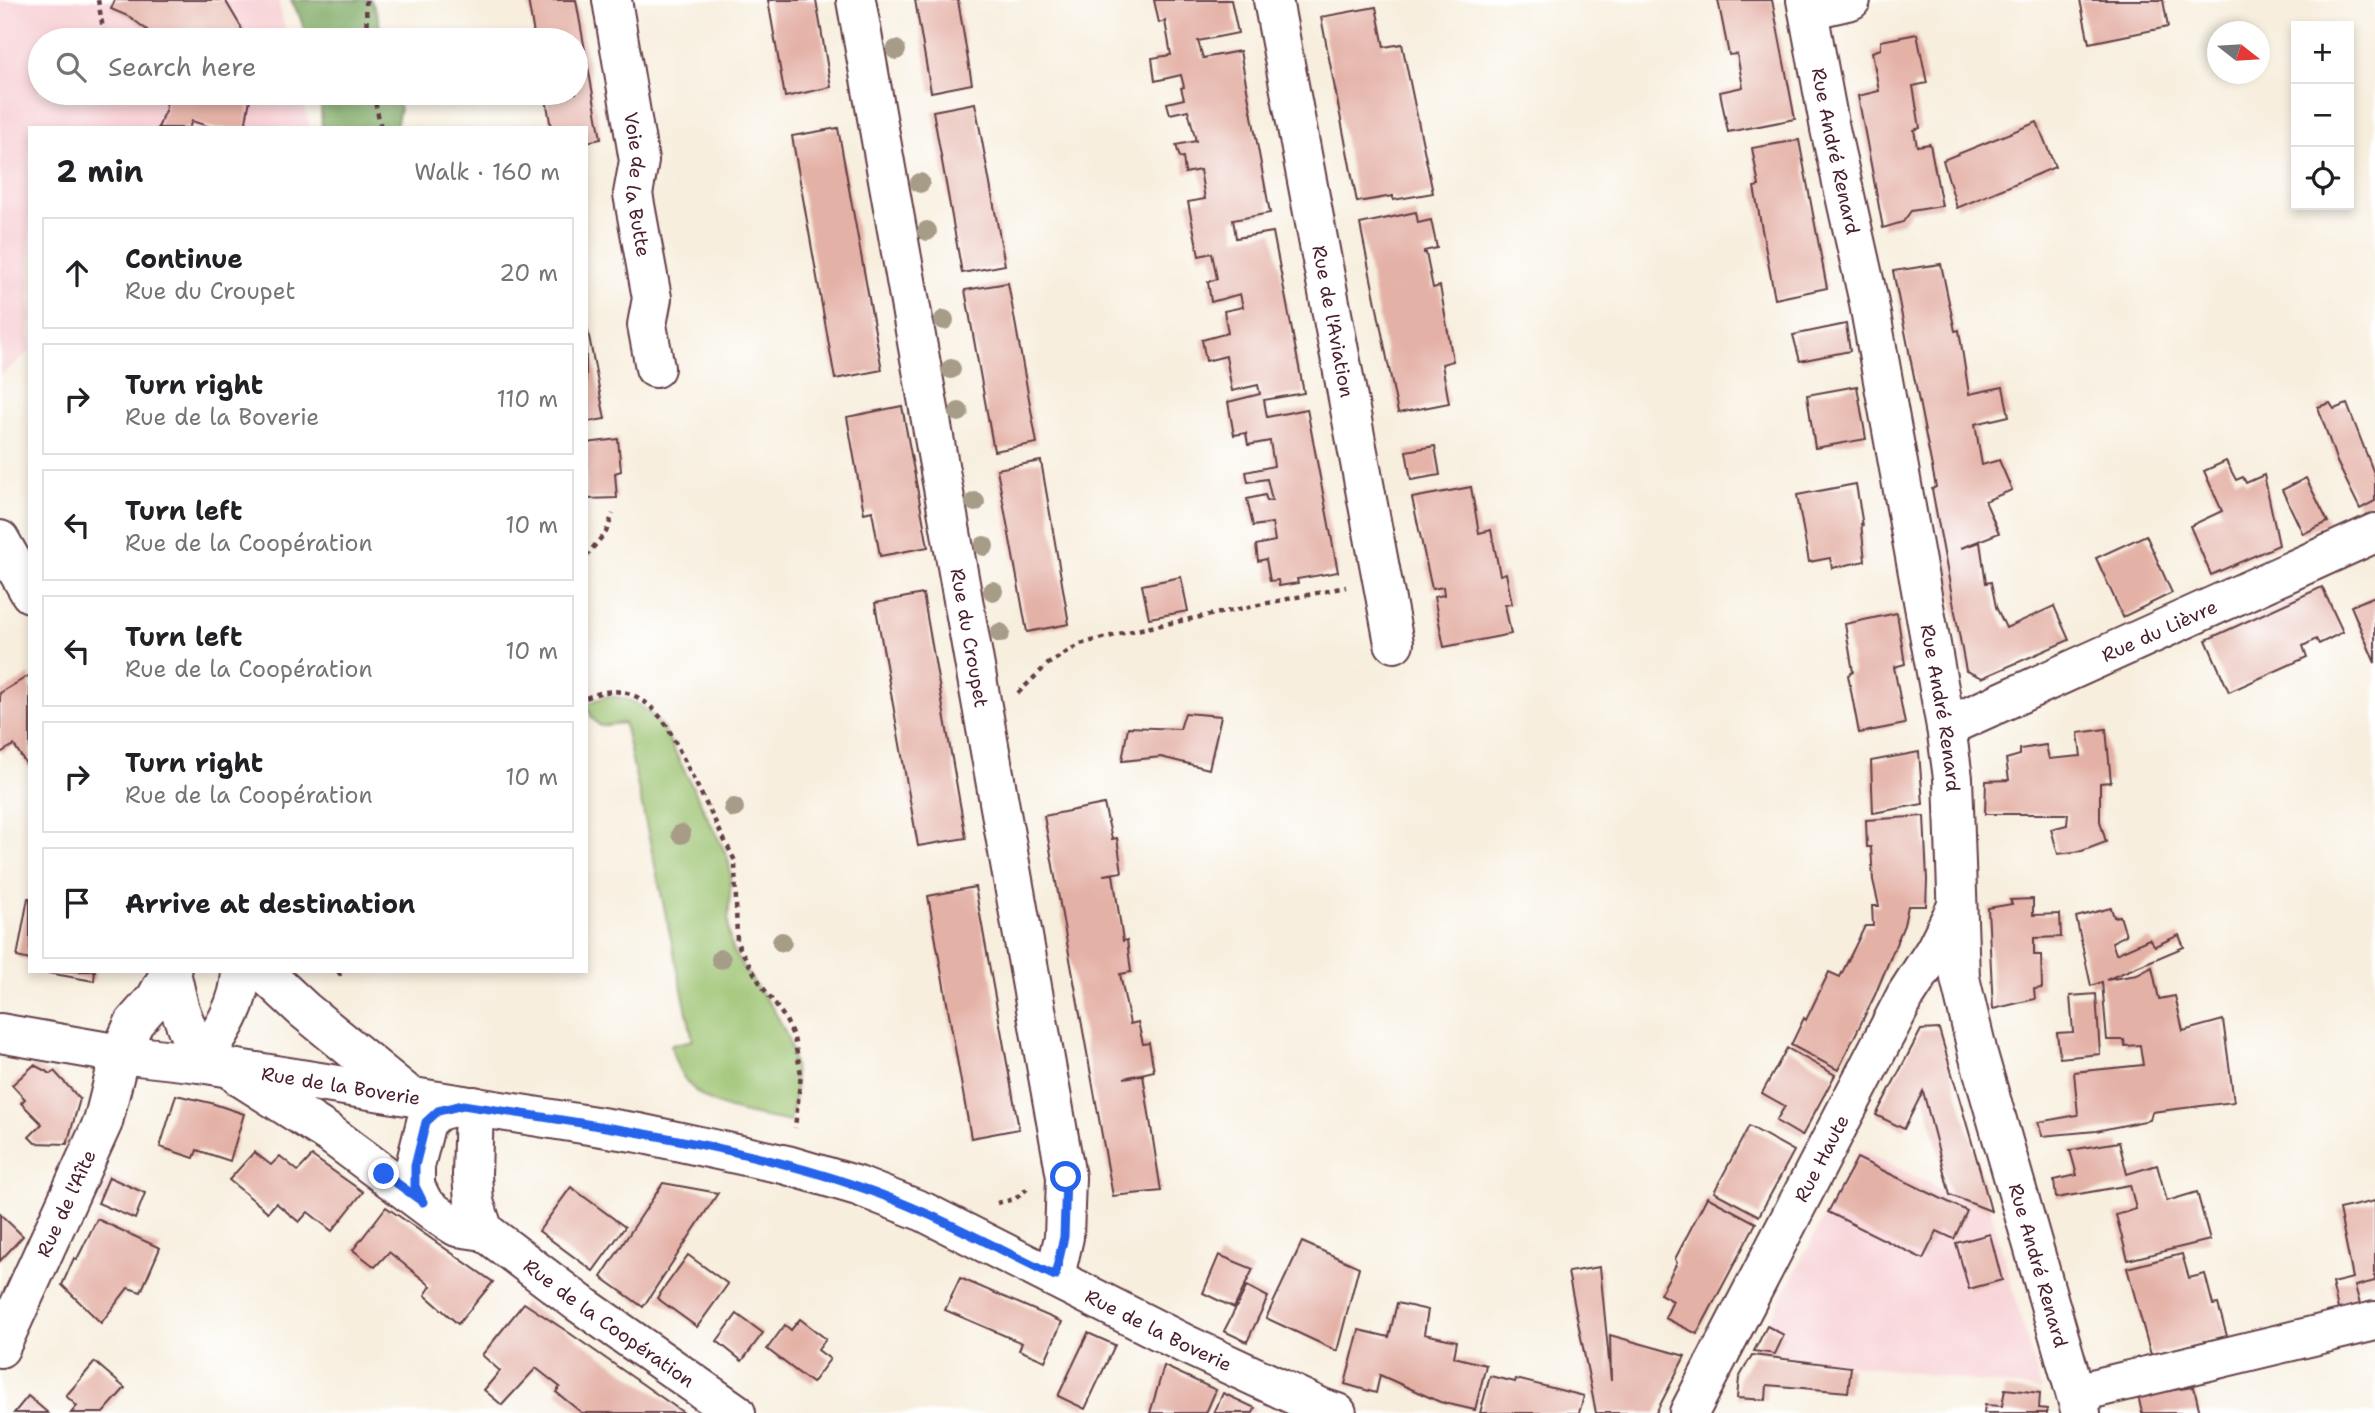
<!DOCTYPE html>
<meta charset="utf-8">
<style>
:root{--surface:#fff;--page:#f2f2f2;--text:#202124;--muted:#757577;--line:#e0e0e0}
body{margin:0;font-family:"Shantell Sans",sans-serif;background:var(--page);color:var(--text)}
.controls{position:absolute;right:21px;top:21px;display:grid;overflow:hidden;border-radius:0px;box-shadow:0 4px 10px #0003}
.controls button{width:63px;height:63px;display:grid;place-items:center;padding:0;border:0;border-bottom:2px solid var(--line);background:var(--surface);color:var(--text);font:35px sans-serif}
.compass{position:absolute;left:2207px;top:21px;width:63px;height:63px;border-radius:50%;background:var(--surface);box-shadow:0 4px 10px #0003;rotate:107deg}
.stop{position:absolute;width:21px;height:21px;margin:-16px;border:5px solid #2563eb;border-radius:50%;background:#fff}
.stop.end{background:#2563eb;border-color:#fff;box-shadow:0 2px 7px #0008}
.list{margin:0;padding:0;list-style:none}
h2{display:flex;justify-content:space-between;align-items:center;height:91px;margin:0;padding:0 28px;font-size:30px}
h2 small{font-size:23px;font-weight:400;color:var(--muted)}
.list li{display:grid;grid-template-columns:46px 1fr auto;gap:21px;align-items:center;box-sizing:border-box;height:112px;margin:0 14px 14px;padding:0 14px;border:2px solid var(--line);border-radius:0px}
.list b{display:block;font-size:26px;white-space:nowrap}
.list p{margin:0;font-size:23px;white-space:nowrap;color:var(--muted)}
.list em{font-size:23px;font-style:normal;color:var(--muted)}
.icon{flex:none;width:38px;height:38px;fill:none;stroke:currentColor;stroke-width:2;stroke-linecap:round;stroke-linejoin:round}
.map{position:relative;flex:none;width:2375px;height:1413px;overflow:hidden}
.search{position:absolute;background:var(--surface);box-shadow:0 4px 10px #0003;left:28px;top:28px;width:560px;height:77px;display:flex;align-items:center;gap:18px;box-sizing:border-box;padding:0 24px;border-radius:38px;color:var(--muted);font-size:26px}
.panel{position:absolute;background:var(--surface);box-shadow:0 4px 10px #0003;left:28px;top:126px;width:560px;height:847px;border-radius:0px}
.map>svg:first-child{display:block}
</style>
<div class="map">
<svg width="2375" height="1413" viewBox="0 0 2375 1413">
<rect width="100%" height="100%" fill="#fff"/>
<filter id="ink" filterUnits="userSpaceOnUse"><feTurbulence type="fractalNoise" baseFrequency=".0143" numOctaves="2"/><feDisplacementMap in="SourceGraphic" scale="14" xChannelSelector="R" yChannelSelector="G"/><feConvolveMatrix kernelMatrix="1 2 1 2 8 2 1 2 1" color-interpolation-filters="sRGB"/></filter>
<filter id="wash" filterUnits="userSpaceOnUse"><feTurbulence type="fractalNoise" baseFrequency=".00686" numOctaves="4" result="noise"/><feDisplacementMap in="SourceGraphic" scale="28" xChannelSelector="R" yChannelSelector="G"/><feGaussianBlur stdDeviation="1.57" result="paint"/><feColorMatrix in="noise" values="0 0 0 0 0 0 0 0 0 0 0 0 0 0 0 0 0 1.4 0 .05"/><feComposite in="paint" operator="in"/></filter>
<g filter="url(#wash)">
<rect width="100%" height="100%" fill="#f7eedd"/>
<g fill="#f7cfd3">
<path d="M0,0H278L288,40H40V93H301L310,128H30V351L0,376Z"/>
<path d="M1859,1149L1950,1194L1991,1211L2041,1390L1775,1354L1767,1326Z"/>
</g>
<path fill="#9ac16d" stroke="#72704c" stroke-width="2" d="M607,696C634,697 649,709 664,730L727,856C737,884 722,917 732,947C736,960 747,972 754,983C761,994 770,1003 776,1014C796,1047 800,1085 790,1122C738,1111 683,1109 671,1045L693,1040L624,723L600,726L592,718L586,704Z"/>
<g fill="#7ba760" stroke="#626346" stroke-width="2">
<path d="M291,0H371L377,13L383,40H307L300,17Z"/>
<path d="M320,93H396L400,109L396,126L392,128H322Z"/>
</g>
<g id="blocks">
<g fill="#e4b1a6">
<path d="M115,0H225L241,27L244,40H155L147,30L130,17L111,9Z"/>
<path d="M528,0H576L601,139L586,142V128H551L545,93H576V40H535Z"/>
<path d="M768,0H816L831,87L785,97Z"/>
<path d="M915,0H958L972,84L931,92Z"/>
<path d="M1154,0H1231L1238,33L1198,41L1203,58L1240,51L1270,213L1233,220L1235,231L1236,238L1273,232L1304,393L1264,400L1267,417L1307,409L1338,572L1297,579L1298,583L1279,586L1278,580L1270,581L1266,559L1258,561L1256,545L1275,541L1272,523L1253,526L1247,499L1265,495L1267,501L1272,500L1267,479L1248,482L1246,472L1274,466L1270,441L1248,445L1246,433L1234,435L1228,402L1260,394L1258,385L1232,391L1226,356L1206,361L1202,340L1228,333L1224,311L1243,307L1240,294L1211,302L1208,282L1217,279L1212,253L1199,256L1188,202L1205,199L1200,170L1185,173L1183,157L1180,158L1176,145L1196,141L1188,110L1170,114L1167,103L1184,99L1181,88L1184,87L1181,75L1155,81L1152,58L1171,55L1165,21L1159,23Z"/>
<path d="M1718,0H1772L1795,119L1728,132L1720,92L1743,87L1737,54L1729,55Z"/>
<path d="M2080,0H2163L2168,27L2089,43Z"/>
<path d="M1376,7L1384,47L1402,44L1433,193L1393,200V196L1357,202L1321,17Z"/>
<path d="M1917,34L1927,83L1913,86L1920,128L1914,130L1917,146L1930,144L1942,206L1911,211L1903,222L1883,228L1858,96L1879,91L1872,52L1881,49V41Z"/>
<path d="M169,93H251L245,128H213L192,121L189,128H158L165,111Z"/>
<path d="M975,103L1005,265L962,273L933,111Z"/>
<path d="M2037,122L2055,167L1957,208L1943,160Z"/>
<path d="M838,128L882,370L835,379L792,136Z"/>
<path d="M1799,140L1827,288L1775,299L1754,187L1759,186L1752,148Z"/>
<path d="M1416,212L1418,223L1431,220L1437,248L1424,251V253H1426L1433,288L1440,286L1453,361L1442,364L1449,403L1398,413L1360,224Z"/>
<path d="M1941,264L1955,331L1959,330L1969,394L2003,387L2009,416L1975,424L1982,465L1999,460L2012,490L1985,501L1999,533L1961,548L1980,542L1986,583L1991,582L1996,607L2006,628L2054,606L2069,640L1982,678L1966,671L1932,489L1936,487L1893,271Z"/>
<path d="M1008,283L1037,443L994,451L965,290Z"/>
<path d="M586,321L605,419L586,422Z"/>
<path d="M1846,324L1850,351L1800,361L1793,335Z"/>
<path d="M1857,386L1866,439L1815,448L1807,395Z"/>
<path d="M2330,403L2334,409L2347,404L2375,476V501L2360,509L2337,462L2318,407Z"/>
<path d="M902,406L928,547L880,556L872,511L864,513L847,417Z"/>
<path d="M618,439L621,471L615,473L617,498L586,499L587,443Z"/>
<path d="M1435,446L1440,475L1411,480L1406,451Z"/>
<path d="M1041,461L1069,624L1027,632L997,469Z"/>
<path d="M2226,461L2236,480L2243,477L2246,483L2264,475L2279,545L2211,575L2190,526L2222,511L2204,471Z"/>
<path d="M2306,478L2328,522L2303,534L2282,490Z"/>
<path d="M1856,484L1863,526L1861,523L1865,561L1832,568L1830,558L1809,562L1797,495Z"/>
<path d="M1471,487L1479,533L1491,530L1500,575L1506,573L1512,604L1505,605L1511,634L1444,647L1434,597L1444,595L1443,587L1432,589L1412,498Z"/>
<path d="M2146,535L2172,593L2123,617L2096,558Z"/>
<path d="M1181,577L1188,611L1149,618L1142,585Z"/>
<path d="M2322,587L2343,632L2319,644L2316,639L2303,646L2307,657L2229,692L2206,640Z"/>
<path d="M923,594L966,838L918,846L875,603Z"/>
<path d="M2375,596V663L2351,606Z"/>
<path d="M1897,613L1905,664L1894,667L1905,724L1859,733L1848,675L1853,672L1845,624Z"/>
<path d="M30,675V770L14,745L0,753V693Z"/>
<path d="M1185,713L1221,716L1209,769L1161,757L1122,761L1128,727L1180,729Z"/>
<path d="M2106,729L2111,782L2100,783V821L2106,842L2082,851L2058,854L2051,829L2067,825L2068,814H1985L1986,781L2009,780L2006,759L2020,755V749L2046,745L2049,759L2081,756L2078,733Z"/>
<path d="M1919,752L1923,804L1873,813L1871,761Z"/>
<path d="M1104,804L1112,839L1117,838L1122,872L1103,875L1113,874L1123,941L1127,940L1131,972L1120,974L1130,1024L1138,1022L1143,1044L1149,1043L1154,1071L1124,1078L1143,1075L1161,1191L1113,1196L1044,816Z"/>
<path d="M1924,816L1927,880L1926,906H1908L1904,925L1875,995L1838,1070L1791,1045L1804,1018L1806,1020L1829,972L1840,977L1865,926H1873L1872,906H1879L1873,880L1871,847H1867L1866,820Z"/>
<path d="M975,887L1019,1129L971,1138L928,896Z"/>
<path d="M28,898H30V960L17,957Z"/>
<path d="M2033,899V915L2060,914L2061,937L2034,938V955H2041L2042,988L2034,989L2035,999L1993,1009L1988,908L2012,904L2010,900Z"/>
<path d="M2111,908L2114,917L2120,916L2126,935L2112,942L2116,954L2149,939L2155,946L2179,935L2184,947L2106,980L2137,975L2152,967L2159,999L2175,996L2183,1031L2223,1020L2234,1102L2152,1112L2150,1120L2096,1131L2042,1136L2038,1122L2078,1115L2074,1072L2143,1065L2140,1045L2125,1046L2124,1040H2107L2102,982L2091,986L2076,917Z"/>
<path d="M48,971H95L94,981L48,973Z"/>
<path d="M2096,994L2100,1054L2060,1058L2057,1033L2073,1032L2070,996Z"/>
<path d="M1939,1029L1980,1170L1991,1211L1950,1195L1923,1091L1904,1129L1876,1115L1921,1030Z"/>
<path d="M1787,1048L1835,1075L1802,1136L1776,1121L1785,1106L1762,1093Z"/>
<path d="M34,1065L51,1074L54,1071L80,1099L67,1144L35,1143L29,1137L42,1124L21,1103L25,1099L12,1085Z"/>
<path d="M176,1095L211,1103L244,1114L230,1161L197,1150L194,1158L160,1147Z"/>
<path d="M1749,1126L1794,1151L1759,1216L1714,1192Z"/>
<path d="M2119,1142L2127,1174L2157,1165L2167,1201L2197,1192L2210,1240L2128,1260L2116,1215L2136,1209L2130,1185L2056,1198L2054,1180L2077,1175L2070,1150Z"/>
<path d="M254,1152L271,1165L280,1156L298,1171L312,1156L363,1192L332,1231L308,1212L299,1222L276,1203L268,1212L229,1180Z"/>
<path d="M1857,1158L1967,1211L1954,1239L1937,1231L1923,1259L1828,1212Z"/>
<path d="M109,1177L145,1193L135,1219L98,1203Z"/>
<path d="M663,1183L718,1193L643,1307L601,1277Z"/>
<path d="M571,1187L625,1227L593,1271L539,1231Z"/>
<path d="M1707,1197L1756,1223L1697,1334L1665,1318L1673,1301L1660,1294L1677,1263L1675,1259Z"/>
<path d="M2375,1201V1281L2355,1286L2361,1308L2339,1313L2332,1283L2353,1278L2339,1209Z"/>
<path d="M386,1207L493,1282L458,1324L425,1295L431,1286L389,1252L375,1267L353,1250Z"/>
<path d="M0,1214L23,1236L0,1261Z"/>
<path d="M97,1219L160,1248L141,1292L128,1288L101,1323L62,1285L74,1258L77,1259Z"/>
<path d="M1990,1234L2002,1280L1969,1289L1956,1243Z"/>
<path d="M1302,1242L1359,1267L1337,1351L1266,1318Z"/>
<path d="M2182,1254L2189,1278L2205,1274L2213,1305L2218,1304L2227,1336L2151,1355L2127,1268Z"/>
<path d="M688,1255L728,1284L697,1327L657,1298Z"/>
<path d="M1219,1255L1253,1269L1234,1308L1203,1293Z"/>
<path d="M1600,1267L1611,1381L1610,1335L1685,1356L1656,1413H1596L1568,1272Z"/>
<path d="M960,1278L1062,1322L1045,1361L1019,1350L1022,1343L945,1310Z"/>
<path d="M1247,1286L1268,1297L1247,1342L1224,1331Z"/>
<path d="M524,1303L565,1330L684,1413H582L556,1392L560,1387L536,1368L502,1405L484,1390L500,1371L482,1355Z"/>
<path d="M1397,1303L1428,1310L1424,1334L1457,1341L1454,1357L1486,1365L1475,1410L1440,1402L1380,1375L1376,1393L1345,1384L1359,1330L1389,1337Z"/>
<path d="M737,1314L763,1333L742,1361L717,1341Z"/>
<path d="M800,1319L826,1339L818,1350L830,1359L812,1383L767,1349L785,1325L791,1330Z"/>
<path d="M1767,1326L1784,1335L1775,1354L1754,1351Z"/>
<path d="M1088,1333L1115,1345L1085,1409L1058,1396Z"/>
<path d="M1752,1355L1851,1367L1848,1392L1767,1385L1766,1400L1737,1398L1739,1378Z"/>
<path d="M95,1362L125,1388L103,1413H71L77,1406L66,1396Z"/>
<path d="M1164,1366L1216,1390L1206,1413H1150Z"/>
<path d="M1490,1376L1515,1382L1516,1379L1584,1396L1579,1413H1480Z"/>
<path d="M2194,1387L2200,1413H2142L2138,1395Z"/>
<path d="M2005,1389L2040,1393L2039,1408L2047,1409V1413H1984L1985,1405L2002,1406Z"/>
<path d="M1223,1393L1255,1408L1253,1413H1214Z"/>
<path d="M28,1396L48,1413H14Z"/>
</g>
</g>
</g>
<g filter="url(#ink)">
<use href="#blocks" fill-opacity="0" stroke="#643e46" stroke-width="2"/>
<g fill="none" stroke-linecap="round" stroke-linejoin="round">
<g stroke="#643e46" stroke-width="42">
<g id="minor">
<path id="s1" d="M612,0L639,161L633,194L652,298L647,325L655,368"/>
<path id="s2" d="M856,0L1066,1177L1064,1237L1055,1276"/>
<path id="s3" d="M1273,0L1394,643"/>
<path id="s4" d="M1806,0L1830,129L1868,298L1946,727L1953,778L1960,978L1978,1054L2081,1413"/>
<path d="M1808,10L1851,0"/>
<path d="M0,540L30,593"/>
<path id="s5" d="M1946,727L2375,533"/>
<path d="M262,971L304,1010L408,1095"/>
<path d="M171,972L179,1007L200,1063"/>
<path id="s6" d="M0,1033L120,1054L200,1063L639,1133L787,1165L858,1186L924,1212L1185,1344L1322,1408L1337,1413"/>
<path d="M200,1063C219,1035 240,1007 241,971"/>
<path id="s7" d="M239,1076L330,1134L441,1217L457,1227L484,1231L579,1303L736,1413"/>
<path d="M474,1106L472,1175L474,1202L484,1231"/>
<path d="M423,1202L415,1186V1166L426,1122L438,1111L462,1105"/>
<path id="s8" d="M0,1348L103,1122L120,1054L134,1023L156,998L171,971"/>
<path d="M2076,1393L2375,1321"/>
<path id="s9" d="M1689,1413L1906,995L1935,950L1956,908"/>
</g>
</g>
<g stroke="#643e46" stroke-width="4.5" stroke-dasharray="5 5" stroke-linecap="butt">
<path d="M98,0L105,40"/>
<path d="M366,0L367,40"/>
<path d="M373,93L381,128"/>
<path d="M586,556L606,532L613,514"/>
<path d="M1018,693L1048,664L1080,644L1127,632L1346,587"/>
<path d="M586,698C622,682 646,696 667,726L735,861L737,943L761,985L785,1018L794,1038L801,1074L795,1128"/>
<path d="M338,971L340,974L346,971"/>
<path d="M997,1203L1015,1199L1027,1189"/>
</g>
<use href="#minor" stroke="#fff" stroke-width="38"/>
</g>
<g fill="#a79c88">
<circle cx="896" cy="50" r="10"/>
<circle cx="920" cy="183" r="10"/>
<circle cx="927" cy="231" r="10"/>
<circle cx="944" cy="320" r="10"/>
<circle cx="951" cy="369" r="10"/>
<circle cx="959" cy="412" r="10"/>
<circle cx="975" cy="502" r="10"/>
<circle cx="984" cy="546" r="10"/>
<circle cx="993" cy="591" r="10"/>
<circle cx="1000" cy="633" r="10"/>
<circle cx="734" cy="808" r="10"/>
<circle cx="681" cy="834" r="10"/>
<circle cx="782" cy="942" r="10"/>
<circle cx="721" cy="959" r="10"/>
</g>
</g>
<g fill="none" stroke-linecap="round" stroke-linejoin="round" filter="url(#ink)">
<path stroke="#2563eb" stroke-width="9" d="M384,1174L423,1202L415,1186V1166L426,1122L438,1111L463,1105C595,1125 730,1143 857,1186C926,1209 990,1245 1055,1276L1064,1237L1066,1177"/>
</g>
<g text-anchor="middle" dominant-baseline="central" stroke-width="5" stroke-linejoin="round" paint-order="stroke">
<g font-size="19" fill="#4a1f2b" stroke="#fff">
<text stroke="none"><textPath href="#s4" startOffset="154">Rue André Renard</textPath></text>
<text stroke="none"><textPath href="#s1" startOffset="187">Voie de la Butte</textPath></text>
<text stroke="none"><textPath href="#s3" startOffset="327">Rue de l'Aviation</textPath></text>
<text stroke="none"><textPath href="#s5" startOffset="234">Rue du Lièvre</textPath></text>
<text stroke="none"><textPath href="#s2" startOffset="648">Rue du Croupet</textPath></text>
<text stroke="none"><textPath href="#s4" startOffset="721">Rue André Renard</textPath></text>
<text stroke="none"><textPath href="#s6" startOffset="345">Rue de la Boverie</textPath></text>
<text stroke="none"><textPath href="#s9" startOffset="287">Rue Haute</textPath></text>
<text stroke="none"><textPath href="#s8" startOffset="159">Rue de l'Aîte</textPath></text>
<text stroke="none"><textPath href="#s4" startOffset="1290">Rue André Renard</textPath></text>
<text stroke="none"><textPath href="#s7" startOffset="448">Rue de la Coopération</textPath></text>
<text stroke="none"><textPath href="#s6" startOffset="1206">Rue de la Boverie</textPath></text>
</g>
</g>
</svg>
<div class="controls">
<button>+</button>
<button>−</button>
<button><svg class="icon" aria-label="locate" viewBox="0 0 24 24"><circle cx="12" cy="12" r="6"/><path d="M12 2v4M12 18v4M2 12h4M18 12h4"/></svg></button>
</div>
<svg class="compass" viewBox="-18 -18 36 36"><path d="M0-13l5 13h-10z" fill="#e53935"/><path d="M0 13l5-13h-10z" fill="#757577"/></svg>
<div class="stop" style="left:1066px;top:1177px"></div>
<div class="stop end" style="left:384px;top:1174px"></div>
<div class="search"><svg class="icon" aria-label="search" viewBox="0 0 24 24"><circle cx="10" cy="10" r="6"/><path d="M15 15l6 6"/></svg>Search here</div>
<section class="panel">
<h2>2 min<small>Walk · 160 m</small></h2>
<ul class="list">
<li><svg class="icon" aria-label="ahead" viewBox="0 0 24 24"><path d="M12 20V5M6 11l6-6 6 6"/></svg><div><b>Continue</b><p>Rue du Croupet</p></div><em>20 m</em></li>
<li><svg class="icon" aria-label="right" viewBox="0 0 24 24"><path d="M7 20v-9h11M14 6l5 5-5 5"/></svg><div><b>Turn right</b><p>Rue de la Boverie</p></div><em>110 m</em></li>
<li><svg class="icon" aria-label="left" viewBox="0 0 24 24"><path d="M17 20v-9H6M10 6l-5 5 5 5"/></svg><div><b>Turn left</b><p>Rue de la Coopération</p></div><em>10 m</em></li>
<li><svg class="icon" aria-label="left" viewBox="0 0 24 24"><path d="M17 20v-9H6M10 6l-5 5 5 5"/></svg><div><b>Turn left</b><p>Rue de la Coopération</p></div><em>10 m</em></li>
<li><svg class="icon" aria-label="right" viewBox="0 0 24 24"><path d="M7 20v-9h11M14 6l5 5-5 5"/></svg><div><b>Turn right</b><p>Rue de la Coopération</p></div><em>10 m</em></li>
<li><svg class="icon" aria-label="arrive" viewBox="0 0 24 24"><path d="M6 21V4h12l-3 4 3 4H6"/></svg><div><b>Arrive at destination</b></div></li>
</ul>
</section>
</div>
